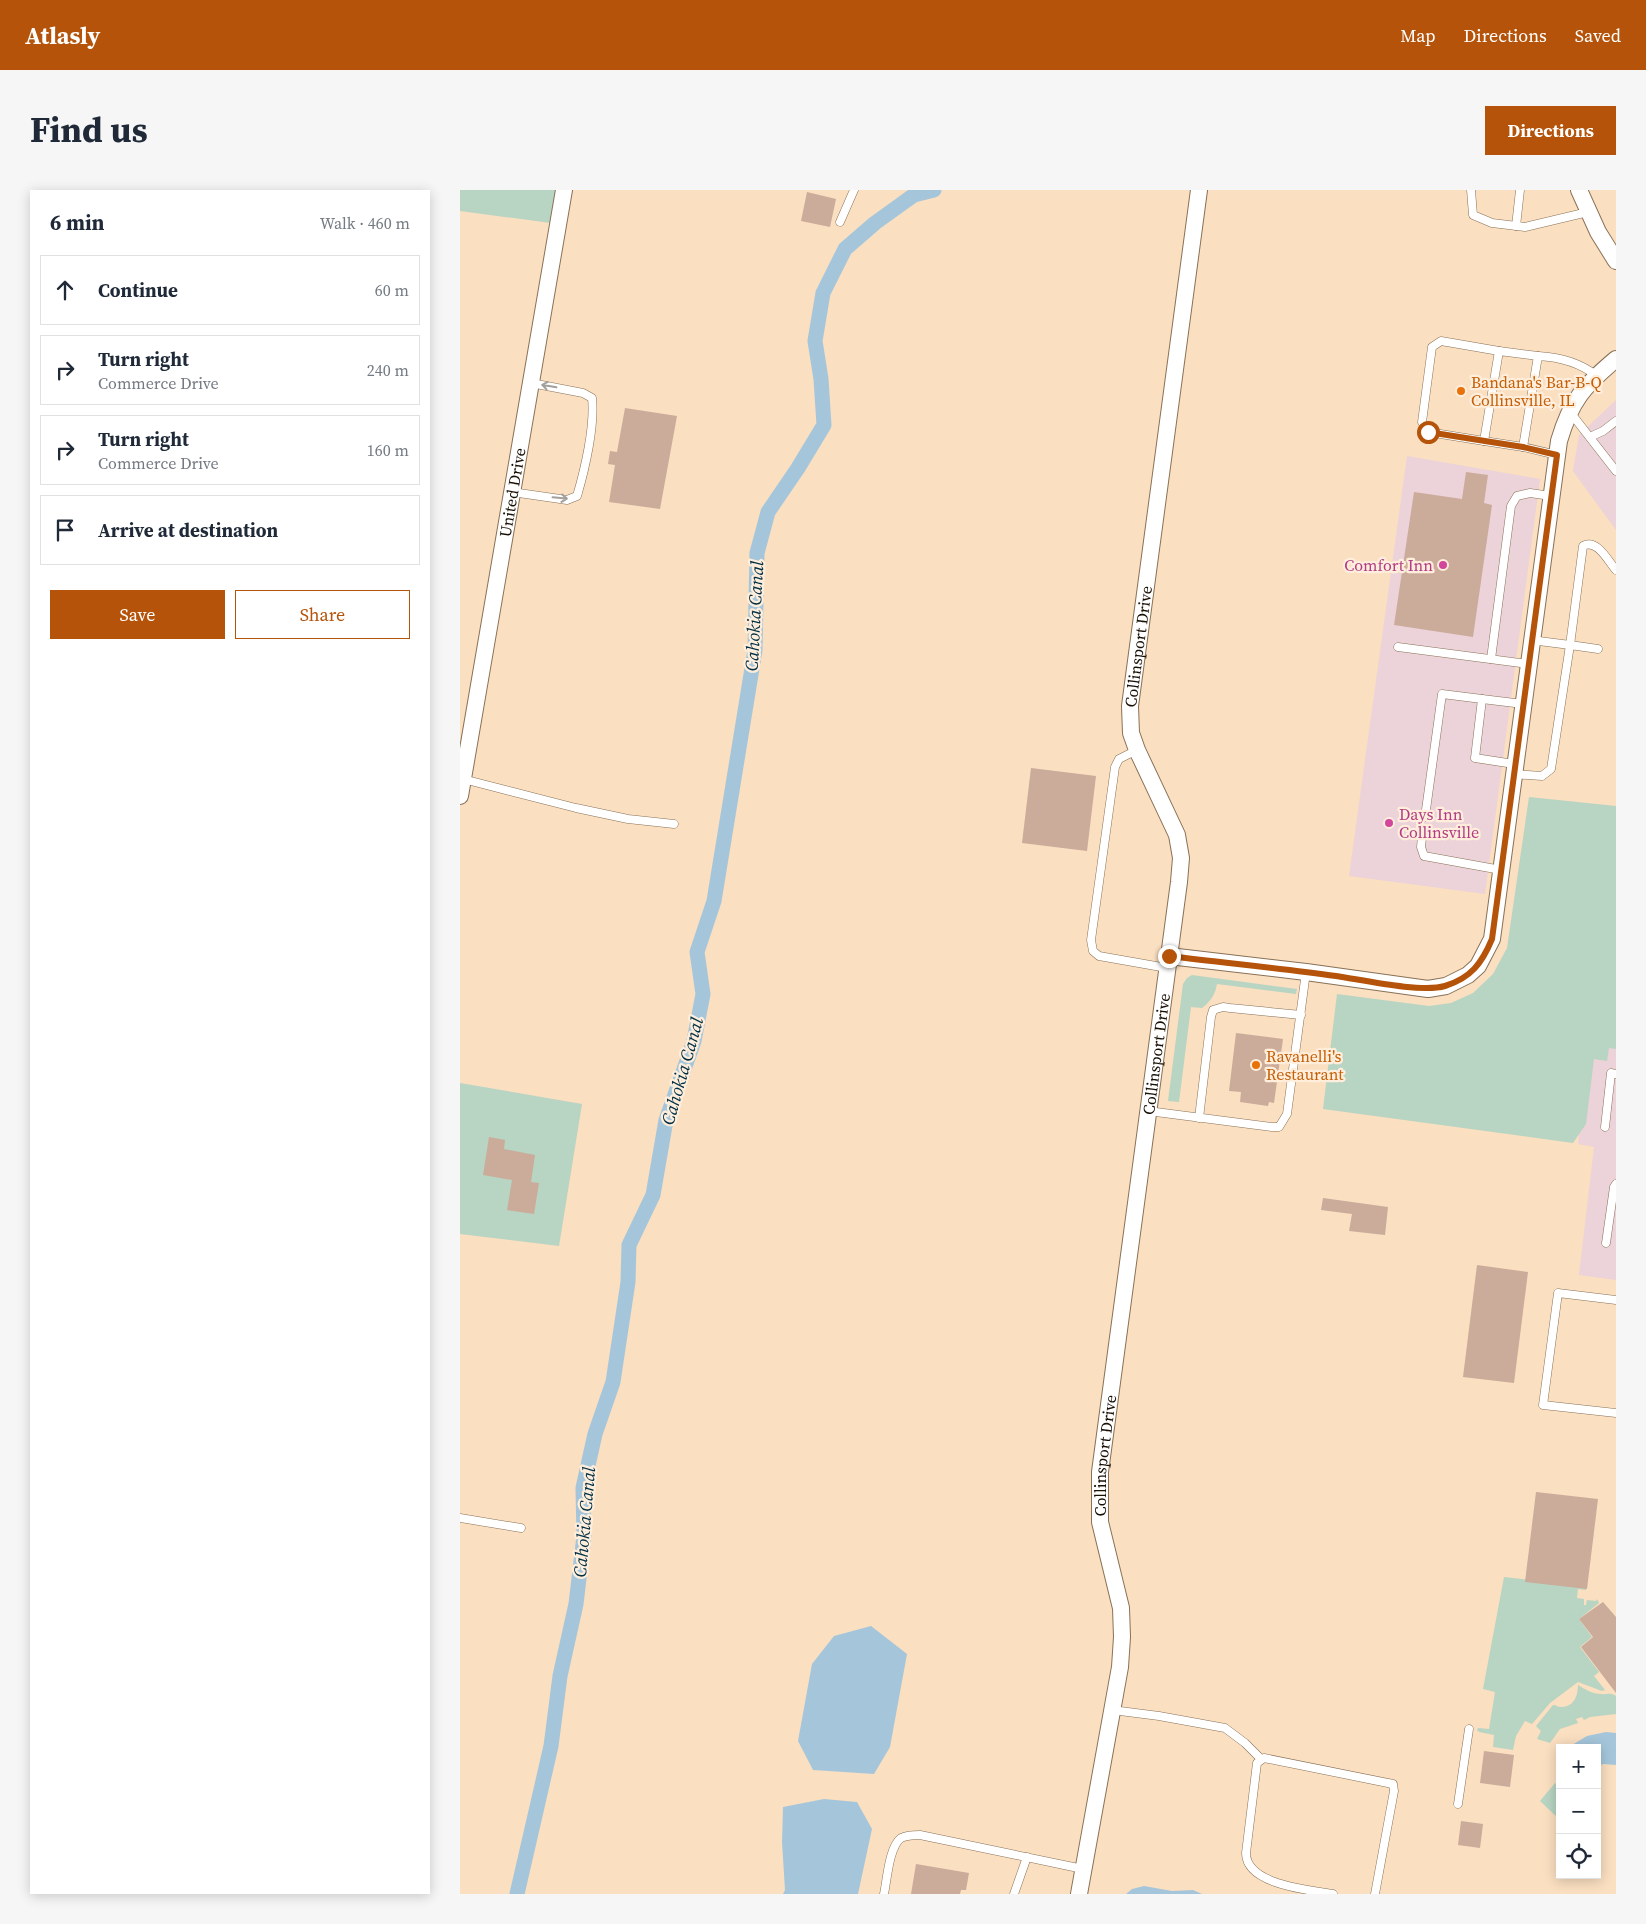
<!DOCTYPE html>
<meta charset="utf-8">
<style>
:root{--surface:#fff;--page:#f6f6f7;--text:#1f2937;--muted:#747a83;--line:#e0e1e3;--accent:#b45309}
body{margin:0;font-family:"Source Serif 4",serif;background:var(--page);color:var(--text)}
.controls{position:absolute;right:15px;bottom:15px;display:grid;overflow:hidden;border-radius:0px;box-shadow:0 2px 12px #0003}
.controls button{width:45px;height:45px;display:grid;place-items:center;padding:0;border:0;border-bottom:1px solid var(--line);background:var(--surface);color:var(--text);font:25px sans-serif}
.stop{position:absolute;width:15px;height:15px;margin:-11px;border:4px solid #b45309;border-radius:50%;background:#fff}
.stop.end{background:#b45309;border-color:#fff;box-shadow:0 1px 5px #0008}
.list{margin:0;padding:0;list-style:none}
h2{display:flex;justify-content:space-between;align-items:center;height:65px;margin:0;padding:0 20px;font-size:21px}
h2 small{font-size:16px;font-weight:400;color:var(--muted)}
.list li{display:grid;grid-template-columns:32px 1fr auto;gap:15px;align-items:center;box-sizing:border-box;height:70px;margin:0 10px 10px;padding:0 10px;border:1px solid var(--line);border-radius:0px}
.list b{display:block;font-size:19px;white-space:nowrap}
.list p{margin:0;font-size:16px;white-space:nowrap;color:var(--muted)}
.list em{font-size:16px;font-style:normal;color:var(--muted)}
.actions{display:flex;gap:10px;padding:15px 20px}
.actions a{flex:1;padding:11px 0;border:1px solid var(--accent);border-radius:0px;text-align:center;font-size:18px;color:var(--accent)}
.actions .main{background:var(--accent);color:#fff}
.icon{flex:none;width:28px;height:28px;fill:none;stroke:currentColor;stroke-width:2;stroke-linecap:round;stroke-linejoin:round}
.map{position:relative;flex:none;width:1156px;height:1704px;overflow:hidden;border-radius:0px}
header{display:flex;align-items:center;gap:30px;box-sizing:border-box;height:70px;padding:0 25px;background:var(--accent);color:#fff}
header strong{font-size:24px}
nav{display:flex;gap:28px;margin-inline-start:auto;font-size:18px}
.intro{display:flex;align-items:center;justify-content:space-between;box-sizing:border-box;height:120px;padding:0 30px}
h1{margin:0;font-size:35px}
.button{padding:12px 22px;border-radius:0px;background:var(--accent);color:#fff;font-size:18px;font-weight:700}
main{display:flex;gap:30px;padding:0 30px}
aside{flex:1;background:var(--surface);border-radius:0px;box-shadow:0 2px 12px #0003}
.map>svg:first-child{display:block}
</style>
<header>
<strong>Atlasly</strong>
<nav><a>Map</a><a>Directions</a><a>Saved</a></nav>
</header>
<div class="intro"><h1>Find us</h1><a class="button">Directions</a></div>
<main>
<aside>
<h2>6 min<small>Walk · 460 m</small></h2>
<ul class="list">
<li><svg class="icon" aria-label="ahead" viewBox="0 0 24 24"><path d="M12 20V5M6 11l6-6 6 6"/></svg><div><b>Continue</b></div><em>60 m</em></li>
<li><svg class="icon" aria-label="right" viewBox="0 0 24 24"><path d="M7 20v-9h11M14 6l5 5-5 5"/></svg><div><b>Turn right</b><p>Commerce Drive</p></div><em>240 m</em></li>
<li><svg class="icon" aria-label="right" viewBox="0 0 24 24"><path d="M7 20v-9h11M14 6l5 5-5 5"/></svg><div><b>Turn right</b><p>Commerce Drive</p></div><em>160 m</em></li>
<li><svg class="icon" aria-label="arrive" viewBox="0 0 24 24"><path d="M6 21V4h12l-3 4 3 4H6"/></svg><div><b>Arrive at destination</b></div></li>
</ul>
<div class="actions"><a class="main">Save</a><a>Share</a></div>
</aside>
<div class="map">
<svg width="1156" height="1704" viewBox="0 0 1156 1704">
<rect width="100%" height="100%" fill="#fadfc1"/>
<g fill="#ecd2d9">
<path d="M1156,210V340L1113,281L1119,245Z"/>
<path d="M947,266L1080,289L1025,704L889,686Z"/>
<path d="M1131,853L1156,856V1090L1119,1085L1134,957L1118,954Z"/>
</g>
<g fill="#b8d4c2">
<path d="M0,0H104L98,34L0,21Z"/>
<path d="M1069,607L1156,616V859L1149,858L1147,871L1134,869L1126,934L1113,953L863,919L877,804L969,816L991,813L1013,803L1033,784L1047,758Z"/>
<path d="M732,785L837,799L836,804L757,794C755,805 751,811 742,818L731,817L719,912L708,911L723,794L727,788Z"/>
<path d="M0,893L122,914L99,1056L0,1044Z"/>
<path d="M1044,1387L1126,1396V1400L1118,1399L1117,1408L1124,1409V1415H1126L1127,1410L1136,1411L1137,1409L1139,1413L1119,1429L1132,1447L1120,1457L1139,1482L1134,1486L1145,1500L1142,1501L1118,1492L1090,1513L1072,1534L1065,1531L1056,1546L1053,1560L1033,1557L1034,1545L1019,1542L1017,1540L1018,1538L1029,1539L1035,1502L1023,1499Z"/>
<path d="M1118,1495C1124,1499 1133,1504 1141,1504C1148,1505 1149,1502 1156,1506V1524L1130,1527L1124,1530L1122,1527L1116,1529L1118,1533L1100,1539L1090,1553L1077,1549L1081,1541L1076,1536L1093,1515C1096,1515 1098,1517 1101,1517C1115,1517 1118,1504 1118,1495Z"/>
<path d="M1095,1593L1100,1598C1096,1610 1100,1617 1100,1630L1080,1611Z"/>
</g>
<g fill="#a5c6da">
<path d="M411,1436L447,1464L430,1557L414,1584L353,1580L338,1551L352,1474L374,1446Z"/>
<path d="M1146,1542L1156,1543V1575L1144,1574L1137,1576V1558H1107L1127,1546Z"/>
<path d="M364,1609L397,1612L412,1639L398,1704H323L325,1700L322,1652L323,1617Z"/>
<path d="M684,1696L712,1701L733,1700L742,1704H666L672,1699Z"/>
</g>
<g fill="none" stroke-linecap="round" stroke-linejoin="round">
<path stroke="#a5c6da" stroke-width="15" d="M57,1704L91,1556L100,1486L116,1414L124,1346L123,1298L135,1244L153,1192L168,1092L169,1055L193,1005L206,930L234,851L243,804L237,762L254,711L295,460L297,363L308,322L338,278L364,235L361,189L355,151L363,103L385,59L415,33L454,5L474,0"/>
</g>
<g fill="#cbab9a">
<path d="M347,2L376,9L370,37L341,31Z"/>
<path d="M165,218L217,226L200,319L149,312L155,275L148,274L150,261L157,262Z"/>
<path d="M1006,282L1028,285L1024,313L1032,315L1013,447L934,435L954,302L1002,309Z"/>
<path d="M571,578L636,586L627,661L562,653Z"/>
<path d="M776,843L823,849L814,913L809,912L808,916L780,912L781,902L769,901Z"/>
<path d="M29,947L45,950L44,959L75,965L71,992L79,993L74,1024L47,1020L52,990L23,985Z"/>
<path d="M863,1008L928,1017L925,1045L889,1041L892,1024L861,1020Z"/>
<path d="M1017,1075L1068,1082L1054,1193L1003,1187Z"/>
<path d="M1076,1302L1138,1309L1127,1399L1065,1392Z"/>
<path d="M1143,1412L1156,1427V1503L1121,1457L1133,1447L1119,1429Z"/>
<path d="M1024,1561L1054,1565L1050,1597L1020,1593Z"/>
<path d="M1001,1631L1023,1634L1020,1658L998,1655Z"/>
<path d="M456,1674L509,1683L506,1700H501L500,1704H451Z"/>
</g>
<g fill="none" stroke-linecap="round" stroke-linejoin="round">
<g stroke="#897156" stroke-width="9">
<g id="lane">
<path d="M1011,0L1013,25L1032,33L1065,37L1128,22"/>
<path d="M380,32L394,0"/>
<path d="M1056,36L1060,0"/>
<path d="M1110,222L1156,281"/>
<path d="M1130,247L1143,241L1156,231"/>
<path d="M1024,251L968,242L962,232L972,157L981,151L1039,161"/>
<path d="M1063,257L1024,251L1039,161L1078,166"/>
<path d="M1097,265L1063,257L1078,166C1099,167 1119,172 1137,186"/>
<path d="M52,302L107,310L117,306C125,279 135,236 132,208L123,203L71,193"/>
<path d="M1071,450L1110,455L1123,356C1137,348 1148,371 1156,380"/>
<path d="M938,457L1068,474"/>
<path d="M1031,469L1051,316L1057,306L1070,303L1091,306"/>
<path d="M1022,509L1063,514"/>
<path d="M677,560L659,569L655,577L631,750L633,761L639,766L707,778"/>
<path d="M1053,584L1082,586L1091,579L1110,455L1138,459"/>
<path d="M3,589L116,618L168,629L214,634"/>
<path d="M965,627L982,504L1022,509L1015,568L1054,574"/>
<path d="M962,647L961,657L964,666L1041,680"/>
<path d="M688,921L812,937H819L827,924L846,782"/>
<path d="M739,928L751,827L753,820L763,817L770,818L841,825"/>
<path d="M1145,937L1151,883L1156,884"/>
<path d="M1146,1053L1154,997L1156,994"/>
<path d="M1156,1110L1098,1103L1083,1215L1156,1223"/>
<path d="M0,1328L61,1338"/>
<path d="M652,1520L699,1526L765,1538L785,1553L801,1569"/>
<path d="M998,1614L1009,1539"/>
<path d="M424,1704C427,1690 429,1657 441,1648C447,1645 454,1645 460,1645L623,1679"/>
<path d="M554,1704L567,1667"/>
<path d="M873,1704C850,1700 786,1695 786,1663L797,1573L804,1568L933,1594L934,1601L915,1704"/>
</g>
</g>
<g stroke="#897156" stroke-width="18">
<g id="street">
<path d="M1119,0L1138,42L1156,71"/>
<path id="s1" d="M0,606L104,0"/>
<path d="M709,766L846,782L968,799L986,796L1008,785L1018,776L1032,749L1099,251C1111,210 1124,196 1156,169"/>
<path id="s2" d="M619,1704L660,1477L662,1447L661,1418L640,1332V1282L719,692L721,668L717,645L677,560L671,543L670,516L739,0"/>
</g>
</g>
<use href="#lane" stroke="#fff" stroke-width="8"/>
<use href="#street" stroke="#fff" stroke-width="16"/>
</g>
<defs><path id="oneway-shaft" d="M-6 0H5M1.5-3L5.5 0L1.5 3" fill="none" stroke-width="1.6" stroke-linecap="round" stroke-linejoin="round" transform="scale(1.25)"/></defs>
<g stroke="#a39f9b">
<use href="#oneway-shaft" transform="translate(89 196) rotate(-170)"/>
<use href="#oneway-shaft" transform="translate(100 308) rotate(5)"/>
</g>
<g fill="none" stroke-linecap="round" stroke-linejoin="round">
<path stroke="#b45309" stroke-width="6" d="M709,766C764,773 820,778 876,786C903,790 961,803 985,796C1011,788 1022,773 1032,749L1097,265L1063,257L968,242"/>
</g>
<g fill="#e8710a" stroke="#ffeedc" stroke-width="2">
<circle cx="1001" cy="201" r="5"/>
<circle cx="796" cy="875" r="5"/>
</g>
<g fill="#d1479c" stroke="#ffeedc" stroke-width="2">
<circle cx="983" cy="375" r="5"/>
<circle cx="929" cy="633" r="5"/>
</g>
<g text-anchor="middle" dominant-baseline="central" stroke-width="4.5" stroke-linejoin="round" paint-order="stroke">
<g font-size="16" fill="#c56008" stroke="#ffeedc" text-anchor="start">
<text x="1011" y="192">Bandana's Bar-B-Q<tspan x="1011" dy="18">Collinsville, IL</tspan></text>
<text x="806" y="866">Ravanelli's<tspan x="806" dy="18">Restaurant</tspan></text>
</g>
<g font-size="16" fill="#180f05" stroke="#ffeedc">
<text stroke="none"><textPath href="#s1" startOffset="308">United Drive</textPath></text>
<text stroke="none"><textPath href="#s2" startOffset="1270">Collinsport Drive</textPath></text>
<text stroke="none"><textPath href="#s2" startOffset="850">Collinsport Drive</textPath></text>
<text stroke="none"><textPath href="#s2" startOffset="445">Collinsport Drive</textPath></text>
</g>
<g font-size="16" fill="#b23c85" stroke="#ffeedc" text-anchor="end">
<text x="973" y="375">Comfort Inn</text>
<text x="939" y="624" text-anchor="start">Days Inn<tspan x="939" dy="18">Collinsville</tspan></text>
</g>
<g font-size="18" font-style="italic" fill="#013045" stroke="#ffeedc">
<text transform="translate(294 426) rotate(-87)">Cahokia Canal</text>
<text transform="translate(222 881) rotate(-74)">Cahokia Canal</text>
<text transform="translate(124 1332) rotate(-85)">Cahokia Canal</text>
</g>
</g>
</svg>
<div class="controls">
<button>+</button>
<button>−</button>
<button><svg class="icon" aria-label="locate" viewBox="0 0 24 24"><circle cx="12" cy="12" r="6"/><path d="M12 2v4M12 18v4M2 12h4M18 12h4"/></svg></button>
</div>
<div class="stop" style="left:968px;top:242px"></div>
<div class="stop end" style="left:709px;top:766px"></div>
</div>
</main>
